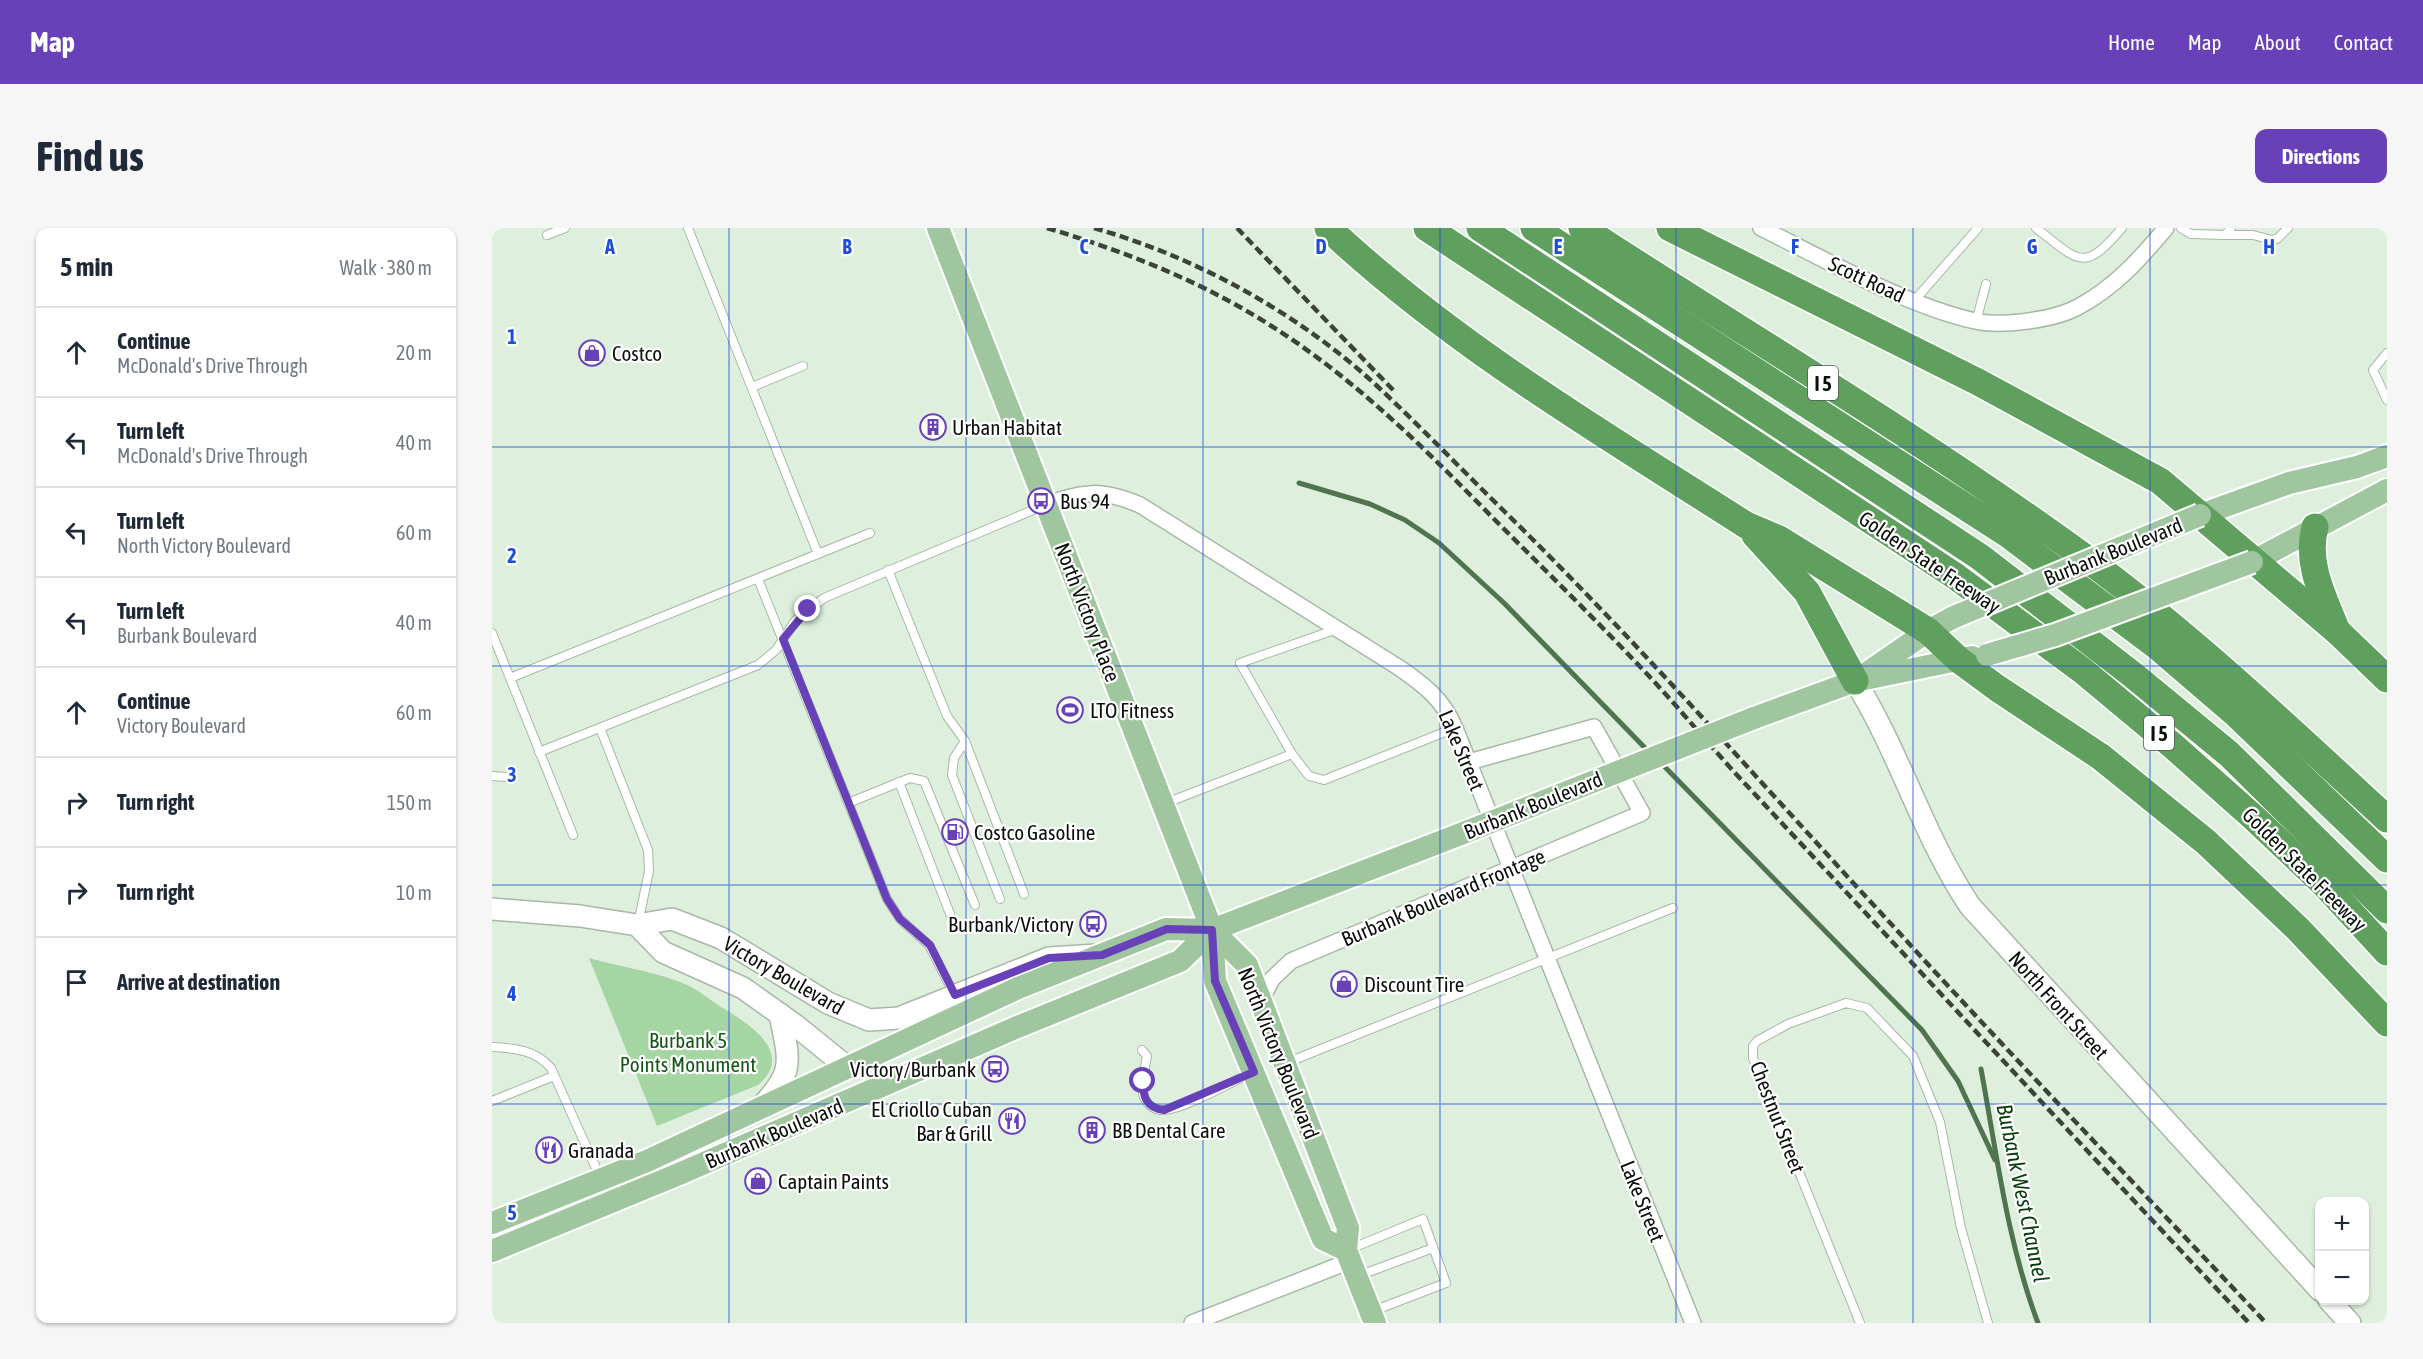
<!DOCTYPE html>
<meta charset="utf-8">
<style>
:root{--surface:#fff;--page:#f6f6f7;--text:#1f2937;--muted:#747a83;--line:#e0e1e3;--accent:#6841b9}
body{margin:0;font-family:"Asap Condensed",sans-serif;background:var(--page);color:var(--text)}
.controls{position:absolute;right:18px;bottom:18px;display:grid;overflow:hidden;border-radius:12px;box-shadow:0 2px 4px #0004}
.controls button{width:54px;height:54px;display:grid;place-items:center;padding:0;border:0;border-bottom:2px solid var(--line);background:var(--surface);color:var(--text);font:30px sans-serif}
.stop{position:absolute;width:18px;height:18px;margin:-14px;border:4px solid #6841b9;border-radius:50%;background:#fff}
.stop.end{background:#6841b9;border-color:#fff;box-shadow:0 2px 6px #0008}
.list{margin:0;padding:0;list-style:none}
h2{display:flex;justify-content:space-between;align-items:center;height:78px;margin:0;padding:0 24px;font-size:26px}
h2 small{font-size:20px;font-weight:400;color:var(--muted)}
.list li{display:grid;grid-template-columns:39px 1fr auto;gap:18px;align-items:center;box-sizing:border-box;height:90px;padding:0 24px;border-top:2px solid var(--line)}
.list b{display:block;font-size:22px;white-space:nowrap}
.list p{margin:0;font-size:20px;white-space:nowrap;color:var(--muted)}
.list em{font-size:20px;font-style:normal;color:var(--muted)}
.icon{flex:none;width:33px;height:33px;fill:none;stroke:currentColor;stroke-width:2;stroke-linecap:round;stroke-linejoin:round}
.map{position:relative;flex:none;width:1895px;height:1095px;overflow:hidden;border-radius:12px}
header{display:flex;align-items:center;gap:36px;box-sizing:border-box;height:84px;padding:0 30px;background:var(--accent);color:#fff}
header strong{font-size:28px}
nav{display:flex;gap:33px;margin-inline-start:auto;font-size:21px}
.intro{display:flex;align-items:center;justify-content:space-between;box-sizing:border-box;height:144px;padding:0 36px}
h1{margin:0;font-size:42px}
.button{padding:15px 27px;border-radius:12px;background:var(--accent);color:#fff;font-size:21px;font-weight:700}
main{display:flex;gap:36px;padding:0 36px}
aside{flex:1;background:var(--surface);border-radius:12px;box-shadow:0 2px 4px #0004}
.map>svg:first-child{display:block}
</style>
<header>
<strong>Map</strong>
<nav><a>Home</a><a>Map</a><a>About</a><a>Contact</a></nav>
</header>
<div class="intro"><h1>Find us</h1><a class="button">Directions</a></div>
<main>
<aside>
<h2>5 min<small>Walk · 380 m</small></h2>
<ul class="list">
<li><svg class="icon" aria-label="ahead" viewBox="0 0 24 24"><path d="M12 20V5M6 11l6-6 6 6"/></svg><div><b>Continue</b><p>McDonald's Drive Through</p></div><em>20 m</em></li>
<li><svg class="icon" aria-label="left" viewBox="0 0 24 24"><path d="M17 20v-9H6M10 6l-5 5 5 5"/></svg><div><b>Turn left</b><p>McDonald's Drive Through</p></div><em>40 m</em></li>
<li><svg class="icon" aria-label="left" viewBox="0 0 24 24"><path d="M17 20v-9H6M10 6l-5 5 5 5"/></svg><div><b>Turn left</b><p>North Victory Boulevard</p></div><em>60 m</em></li>
<li><svg class="icon" aria-label="left" viewBox="0 0 24 24"><path d="M17 20v-9H6M10 6l-5 5 5 5"/></svg><div><b>Turn left</b><p>Burbank Boulevard</p></div><em>40 m</em></li>
<li><svg class="icon" aria-label="ahead" viewBox="0 0 24 24"><path d="M12 20V5M6 11l6-6 6 6"/></svg><div><b>Continue</b><p>Victory Boulevard</p></div><em>60 m</em></li>
<li><svg class="icon" aria-label="right" viewBox="0 0 24 24"><path d="M7 20v-9h11M14 6l5 5-5 5"/></svg><div><b>Turn right</b></div><em>150 m</em></li>
<li><svg class="icon" aria-label="right" viewBox="0 0 24 24"><path d="M7 20v-9h11M14 6l5 5-5 5"/></svg><div><b>Turn right</b></div><em>10 m</em></li>
<li><svg class="icon" aria-label="arrive" viewBox="0 0 24 24"><path d="M6 21V4h12l-3 4 3 4H6"/></svg><div><b>Arrive at destination</b></div></li>
</ul>
</aside>
<div class="map">
<svg width="1895" height="1095" viewBox="0 0 1895 1095">
<rect width="100%" height="100%" fill="#def0dd"/>
<path fill="#a6d5a4" d="M97,730C126,738 169,745 195,757C206,762 216,770 226,777C254,794 305,824 266,857L165,898Z"/>
<g fill="none" stroke-linecap="round" stroke-linejoin="round">
<g stroke="#517450" stroke-width="5">
<path d="M807,255L878,276L913,292L947,315L1012,375L1158,525"/>
<path d="M1167,533L1430,802L1466,853L1503,932"/>
<path d="M1489,841C1505,927 1515,1013 1546,1095"/>
</g>
<g stroke="#a7b8a6" stroke-width="10">
<g id="service">
<path d="M196,0L326,326"/>
<path d="M1544,0C1587,33 1591,46 1630,0"/>
<path d="M1689,0L1699,6L1733,7"/>
<path d="M1739,0L1733,7H1761L1780,12L1785,11L1796,0"/>
<path d="M55,7L73,0"/>
<path d="M1422,73L1486,0"/>
<path d="M1484,94L1494,56"/>
<path d="M1895,125L1881,142L1895,172"/>
<path d="M260,159L311,138"/>
<path d="M396,342L455,488L473,513L532,666"/>
<path d="M266,351L395,671L408,691L437,717L462,766"/>
<path d="M845,401L748,435L800,526L817,548L832,552L963,500"/>
<path d="M0,405L81,607"/>
<path d="M18,450L378,305"/>
<path d="M108,500L156,622L157,643L146,696"/>
<path d="M473,513L462,530L460,547L508,671"/>
<path d="M47,524L266,437L284,422L303,393L332,370L553,277"/>
<path d="M0,548L13,549"/>
<path d="M407,554L458,686"/>
<path d="M356,575L418,550L432,553L483,677"/>
<path d="M674,575L800,526"/>
<path d="M0,819C22,820 44,822 59,840L108,949"/>
<path d="M650,822L655,828C653,840 649,854 651,866C653,875 662,883 672,882C695,880 737,855 759,845"/>
<path d="M794,835L1181,680"/>
<path d="M0,873L62,848"/>
<path d="M858,1021L931,991L954,1055L881,1083"/>
<path d="M866,1048L941,1020"/>
<path d="M1368,1095L1261,830V818L1265,813L1296,796L1354,775L1375,780L1421,828L1448,894L1469,1000L1496,1095"/>
</g>
</g>
<g stroke="#a7b8a6" stroke-width="18">
<g id="minor">
<path d="M1269,0C1332,31 1415,78 1483,93C1509,99 1562,92 1586,79C1622,60 1648,31 1674,0"/>
<path d="M555,276C593,263 610,261 648,277L906,439C931,456 951,471 963,500L1201,1095"/>
<path d="M769,773L780,751L799,733L1150,585L1102,499L977,534"/>
<path d="M700,1095L858,1033"/>
</g>
</g>
<g stroke="#a7b8a6" stroke-width="24">
<g id="secondary">
<path d="M1363,453C1408,525 1431,608 1478,678L1828,1062"/>
<path d="M0,681L88,688L145,697L180,691L229,710L336,775L377,792L407,790L557,730L605,727"/>
<path d="M145,697L171,724L251,760L303,797L355,839"/>
<path d="M268,880C304,843 297,833 288,786"/>
<path d="M1837,1072L1858,1095"/>
</g>
</g>
<g stroke="#fff" stroke-width="26">
<g id="primary">
<path d="M446,0L720,702L723,753L831,1011L854,1022"/>
<path d="M1708,287L1797,255L1865,239L1895,228"/>
<path d="M1760,334L1895,262"/>
<path d="M1372,447L1436,403L1462,389"/>
<path d="M1262,490L1363,453L1480,429"/>
<path d="M720,702L755,737L856,1000L854,1022L883,1095"/>
<path d="M0,995L155,933L526,760L674,701L720,702L974,604"/>
<path d="M0,1023L187,946L523,800L688,733L720,702"/>
</g>
</g>
<g stroke="#fff" stroke-width="30">
<g id="motorway">
<path d="M836,0C961,117 1110,205 1254,297L1287,311L1436,403L1467,432L1505,460L1609,529L1714,614L1806,701L1895,795"/>
<path d="M935,0L1463,348L1591,443L1681,518L1761,589L1833,657L1895,724"/>
<path d="M988,0L1488,329L1641,447L1737,526L1895,682"/>
<path d="M1042,0L1517,307L1666,419L1744,486L1895,631"/>
<path d="M1090,0C1250,104 1415,202 1570,313C1687,396 1790,494 1895,591"/>
<path d="M1178,0L1486,154L1668,253L1846,404L1895,451"/>
<path d="M1823,299C1813,335 1832,370 1845,403"/>
<path d="M1263,307L1315,364L1363,453"/>
</g>
</g>
<use href="#service" stroke="#fff" stroke-width="8"/>
<use href="#minor" stroke="#fff" stroke-width="15"/>
<use href="#secondary" stroke="#fff" stroke-width="21"/>
<use href="#primary" stroke="#9fc69e" stroke-width="22"/>
<use href="#motorway" stroke="#5fa05e" stroke-width="27"/>
<g stroke="#3b433a" stroke-width="4.5" stroke-dasharray="9 4.5" stroke-linecap="butt">
<path d="M555,0C635,24 711,54 781,99C866,153 935,223 1005,294C1056,345 1107,395 1156,447C1186,479 1214,513 1244,546C1415,729 1585,913 1757,1095"/>
<path d="M602,0C704,29 806,85 884,157C928,198 969,241 1012,283C1148,416 1272,559 1401,698C1523,832 1650,963 1774,1095"/>
<path d="M745,0L903,164"/>
</g>
<g stroke="#fff" stroke-width="26" stroke-linecap="butt">
<g id="primary-bridge">
<path d="M1462,389L1708,287"/>
<path d="M1495,427L1563,407L1760,334"/>
<path d="M974,604L1262,490"/>
</g>
</g>
<use href="#primary-bridge" stroke="#9fc69e" stroke-width="22"/>
</g>
<g fill="none" stroke-linecap="round" stroke-linejoin="round">
<path stroke="#6841b9" stroke-width="8" d="M316,381L291,411L395,671L408,691L438,717L463,767L557,730L610,727L675,701L720,702L723,753L762,844L672,882C654,880 651,869 651,853"/>
</g>
<path fill="none" stroke="#1d4ed8" stroke-width="1.5" stroke-opacity="0.55" d="M237,0V1095M474,0V1095M711,0V1095M948,0V1095M1184,0V1095M1421,0V1095M1658,0V1095M0,219H1895M0,438H1895M0,657H1895M0,876H1895"/>
<defs>
<g id="shop-ring" transform="scale(1.35)"><circle r="9.5" fill="#fff" stroke="#6841b9" stroke-width="1.5"/><path d="M-5-2.5h2.3a2.7 3.5 0 0 1 5.4 0H5L5.5 6h-11ZM-1.5-2.5h3a1.5 2.3 0 0 0-3 0Z" fill="#6841b9"/></g>
<g id="building-ring" transform="scale(1.35)"><circle r="9.5" fill="#fff" stroke="#6841b9" stroke-width="1.5"/><path d="M-4-6H4V6H1V3H-1V6H-4ZM-2.5-4.3h1.7v1.8h-1.7ZM.8-4.3h1.7v1.8H.8ZM-2.5-1h1.7V.8h-1.7ZM.8-1h1.7V.8H.8Z" fill="#6841b9"/></g>
<g id="bus-ring" transform="scale(1.35)"><circle r="9.5" fill="#fff" stroke="#6841b9" stroke-width="1.5"/><path d="M-5-6H5V4H4V6H2V4H-2V6H-4V4H-5ZM-3.5-4V0h7V-4ZM-3.5 1.2v1.5H-2V1.2ZM2 1.2v1.5H3.5V1.2Z" fill="#6841b9"/></g>
<g id="stadium-ring" transform="scale(1.35)"><circle r="9.5" fill="#fff" stroke="#6841b9" stroke-width="1.5"/><path d="M0-5a6.5 5 0 1 0 0 10a6.5 5 0 1 0 0-10ZM-3.5-1.8h7v3.6h-7Z" fill="#6841b9"/></g>
<g id="fuel-ring" transform="scale(1.35)"><circle r="9.5" fill="#fff" stroke="#6841b9" stroke-width="1.5"/><path d="M-5.5-6h7V0h2V4h1.3V-2.5L3-4.5l.8-.8L6-3V5H2.5V1h-1V6h-7ZM-4.2-4.7v3.2H.2V-4.7Z" fill="#6841b9"/></g>
<g id="restaurant-ring" transform="scale(1.35)"><circle r="9.5" fill="#fff" stroke="#6841b9" stroke-width="1.5"/><path d="M-5-6h1v4h1v-4h1v4h1v-4h1v5L-1.5 .5V6h-2V.5L-5-1ZM5-6V6H3V1.5H1.5Q1.5-4 5-6Z" fill="#6841b9"/></g>
</defs>
<g fill-rule="evenodd">
<use href="#shop-ring" x="100" y="125"/>
<use href="#building-ring" x="441" y="199"/>
<use href="#bus-ring" x="549" y="273"/>
<use href="#stadium-ring" x="578" y="482"/>
<use href="#fuel-ring" x="463" y="604"/>
<use href="#bus-ring" x="601" y="696"/>
<use href="#shop-ring" x="852" y="756"/>
<use href="#bus-ring" x="503" y="841"/>
<use href="#restaurant-ring" x="520" y="893"/>
<use href="#building-ring" x="600" y="902"/>
<use href="#restaurant-ring" x="57" y="922"/>
<use href="#shop-ring" x="266" y="953"/>
</g>
<g text-anchor="middle" dominant-baseline="central" stroke-width="4.5" stroke-linejoin="round" paint-order="stroke">
<g fill="#fff" stroke="#545753" stroke-width="1.5">
<rect x="1316" y="138" width="30" height="34" rx="4.5"/>
<rect x="1652" y="488" width="30" height="34" rx="4.5"/>
</g>
<g font-size="20" font-weight="bold" fill="#0a0f09">
<text x="1331" y="155">I 5</text>
<text x="1667" y="505">I 5</text>
</g>
<g font-size="21" fill="#0a0f09" stroke="#fff">
<text transform="translate(1375 51) rotate(25)">Scott Road</text>
<text transform="translate(1621 323) rotate(-22)">Burbank Boulevard</text>
<text transform="translate(1438 334) rotate(34)">Golden State Freeway</text>
<text transform="translate(596 384) rotate(69)">North Victory Place</text>
<text transform="translate(970 522) rotate(67)">Lake Street</text>
<text transform="translate(1041 577) rotate(-22)">Burbank Boulevard</text>
<text transform="translate(1813 641) rotate(45)">Golden State Freeway</text>
<text transform="translate(951 669) rotate(-23)">Burbank Boulevard Frontage</text>
<text transform="translate(292 747) rotate(30)">Victory Boulevard</text>
<text transform="translate(1567 777) rotate(48)">North Front Street</text>
<text transform="translate(787 825) rotate(68)">North Victory Boulevard</text>
<text transform="translate(1286 889) rotate(69)">Chestnut Street</text>
<text transform="translate(282 905) rotate(-23)">Burbank Boulevard</text>
<text transform="translate(1151 973) rotate(68)">Lake Street</text>
</g>
<g font-size="21" fill="#0a0f09" stroke="#fff" text-anchor="start">
<text x="120" y="125">Costco</text>
<text x="460" y="199">Urban Habitat</text>
<text x="568" y="273">Bus 94</text>
<text x="598" y="482">LTO Fitness</text>
<text x="482" y="604">Costco Gasoline</text>
<text x="582" y="696" text-anchor="end">Burbank/Victory</text>
<text x="872" y="756">Discount Tire</text>
<text x="484" y="841" text-anchor="end">Victory/Burbank</text>
<text x="500" y="881" text-anchor="end">El Criollo Cuban<tspan x="500" dy="24">Bar &amp; Grill</tspan></text>
<text x="620" y="902">BB Dental Care</text>
<text x="76" y="922">Granada</text>
<text x="286" y="953">Captain Paints</text>
</g>
<g font-size="21" fill="#125716" stroke="#fff">
<text x="196" y="812">Burbank 5<tspan x="196" dy="24">Points Monument</tspan></text>
</g>
<g font-size="22" font-style="italic" fill="#063c0a" stroke="#fff">
<text transform="translate(1531 965) rotate(78)">Burbank West Channel</text>
</g>
</g>
<g font-size="20" text-anchor="middle" font-weight="bold" fill="#1d4ed8" stroke="#fff" stroke-width="4.5" stroke-linejoin="round" paint-order="stroke">
<text x="118" y="26">A</text>
<text x="355" y="26">B</text>
<text x="592" y="26">C</text>
<text x="829" y="26">D</text>
<text x="1066" y="26">E</text>
<text x="1303" y="26">F</text>
<text x="1540" y="26">G</text>
<text x="1777" y="26">H</text>
<text x="20" y="116">1</text>
<text x="20" y="335">2</text>
<text x="20" y="554">3</text>
<text x="20" y="773">4</text>
<text x="20" y="992">5</text>
</g>
</svg>
<div class="controls">
<button>+</button>
<button>−</button>
</div>
<div class="stop" style="left:651px;top:853px"></div>
<div class="stop end" style="left:316px;top:381px"></div>
</div>
</main>
